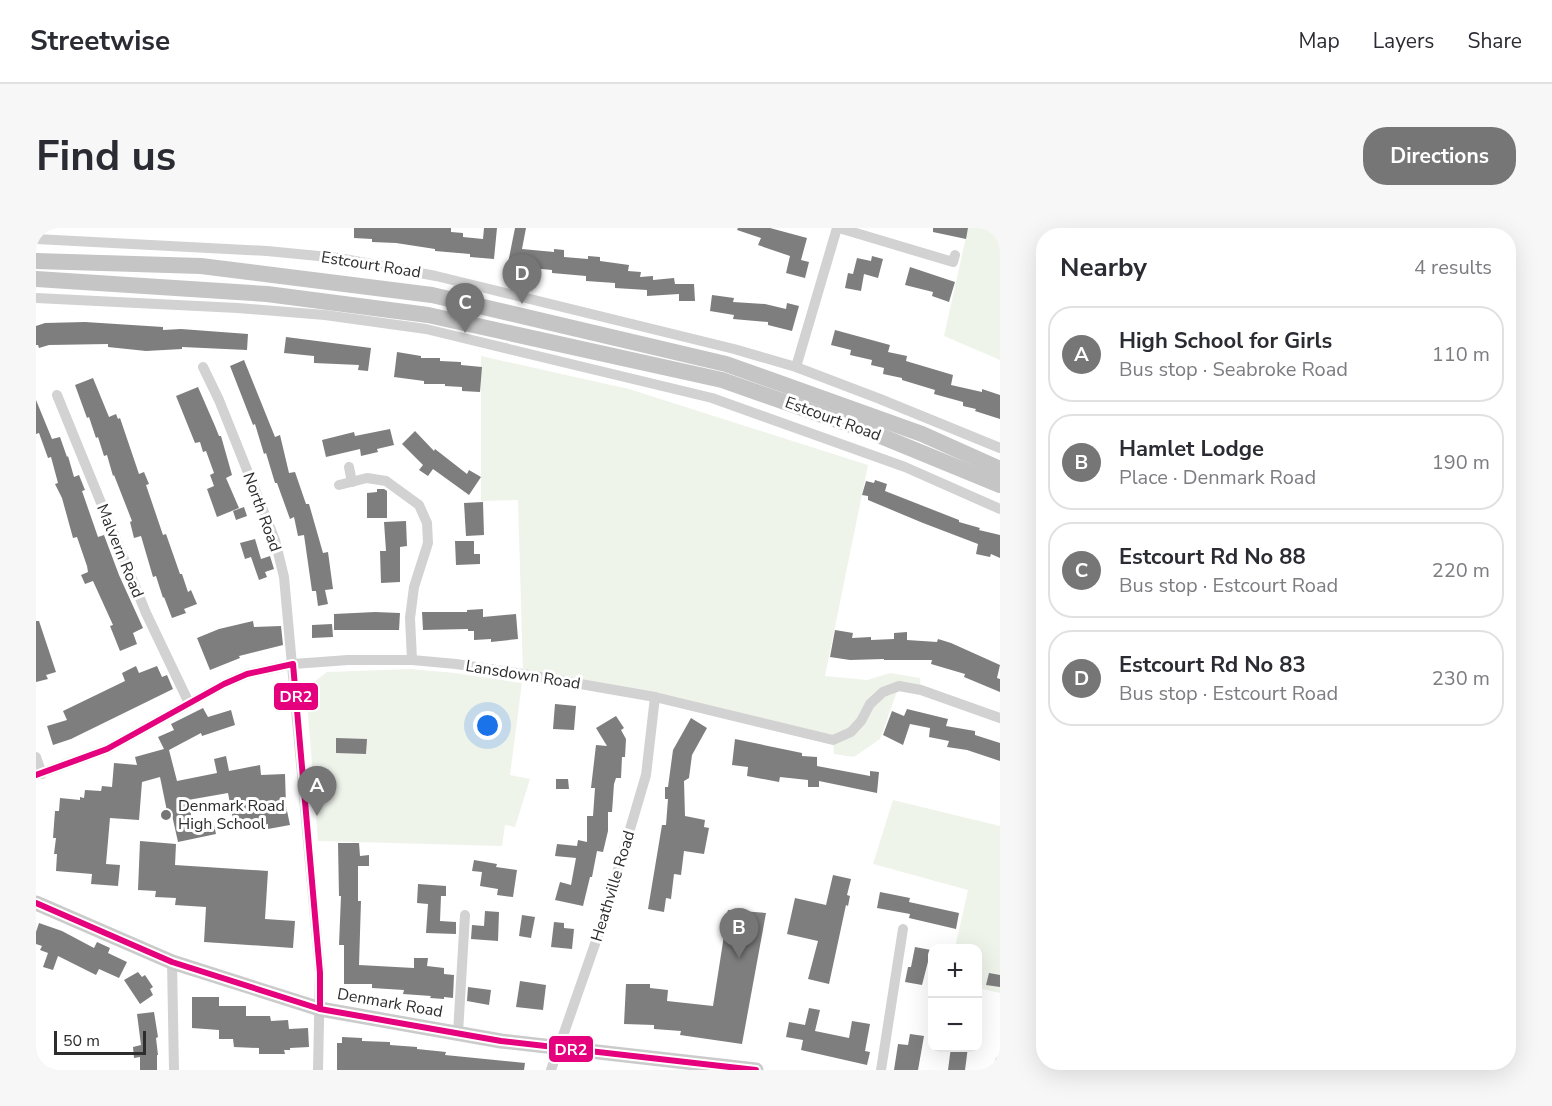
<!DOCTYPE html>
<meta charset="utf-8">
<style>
:root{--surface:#fff;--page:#f7f7f7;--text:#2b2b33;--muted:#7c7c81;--line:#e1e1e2;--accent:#767676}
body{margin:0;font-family:"Nunito Sans",sans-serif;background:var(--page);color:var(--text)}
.controls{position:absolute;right:18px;bottom:18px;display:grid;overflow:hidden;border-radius:12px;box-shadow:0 6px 24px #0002}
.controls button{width:54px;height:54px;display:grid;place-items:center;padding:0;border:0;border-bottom:2px solid var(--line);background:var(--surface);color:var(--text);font:30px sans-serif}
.scale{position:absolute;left:18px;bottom:15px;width:92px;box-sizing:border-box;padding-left:6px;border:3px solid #2d2d2d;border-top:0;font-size:16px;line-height:21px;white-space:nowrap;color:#2d2d2d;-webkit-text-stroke:4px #fff;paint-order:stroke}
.you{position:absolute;left:452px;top:498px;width:21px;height:21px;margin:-15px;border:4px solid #fff;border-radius:50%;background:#1a73e8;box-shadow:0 0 0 9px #1a73e833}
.badge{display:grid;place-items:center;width:39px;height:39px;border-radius:50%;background:var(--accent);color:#fff;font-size:20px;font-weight:700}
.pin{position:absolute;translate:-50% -50px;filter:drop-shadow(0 2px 3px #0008)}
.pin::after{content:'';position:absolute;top:32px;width:21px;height:18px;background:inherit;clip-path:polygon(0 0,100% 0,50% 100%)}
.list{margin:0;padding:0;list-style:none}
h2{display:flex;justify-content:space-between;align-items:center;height:78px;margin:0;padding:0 24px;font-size:26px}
h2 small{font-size:20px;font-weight:400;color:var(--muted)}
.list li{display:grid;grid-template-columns:39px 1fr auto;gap:18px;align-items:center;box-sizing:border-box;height:96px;margin:0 12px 12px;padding:0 12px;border:2px solid var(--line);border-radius:24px}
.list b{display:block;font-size:22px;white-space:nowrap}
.list p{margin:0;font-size:20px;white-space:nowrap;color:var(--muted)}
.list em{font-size:20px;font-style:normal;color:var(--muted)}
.map{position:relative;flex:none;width:964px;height:842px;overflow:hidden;border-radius:24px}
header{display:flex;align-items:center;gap:36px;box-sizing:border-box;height:84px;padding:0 30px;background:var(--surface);border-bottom:2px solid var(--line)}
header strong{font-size:28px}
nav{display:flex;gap:33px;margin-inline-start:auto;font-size:21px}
.intro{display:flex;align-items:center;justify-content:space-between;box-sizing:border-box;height:144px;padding:0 36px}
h1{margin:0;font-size:42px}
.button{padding:15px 27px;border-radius:24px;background:var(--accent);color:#fff;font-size:21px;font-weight:700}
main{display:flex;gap:36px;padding:0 36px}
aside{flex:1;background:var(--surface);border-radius:24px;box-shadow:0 6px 24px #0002}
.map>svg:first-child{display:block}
</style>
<header>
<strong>Streetwise</strong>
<nav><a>Map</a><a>Layers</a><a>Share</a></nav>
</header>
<div class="intro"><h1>Find us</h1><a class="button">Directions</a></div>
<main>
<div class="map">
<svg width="964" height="842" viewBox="0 0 964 842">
<rect width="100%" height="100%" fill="#fff"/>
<g fill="#eff4eb">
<path d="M932,0H964V132L908,108Z"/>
<path d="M445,128L593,161L832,237L789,448L831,452L854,445L884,450L885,462L863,458L844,511L818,529L798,526L797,512L487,446L482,272L445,273Z"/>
<path d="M375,441L419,445L486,455L474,547L494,551L479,599L469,597L466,618L282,613L270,460L291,444Z"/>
<path d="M857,572L964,598V765L942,760V720H919L932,662L837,636Z"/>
</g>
<g fill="#7e7e7e">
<path d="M318,0H415V4L427,5V9L447,11L448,0H461L458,31L434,29V26L399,23V21L360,15L336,14V11L318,10Z"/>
<path d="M479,0H490L486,21L518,24V21L528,22V29L552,31V28L564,29V33L593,37L592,43L605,44L604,49L617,48V52L638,50L639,56H658L659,73H643V66L611,68V62L579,60V55L550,53V48L516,45V42L485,39V36L472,35Z"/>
<path d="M702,0H734L771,10L765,32L773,34L769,50L750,45L754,28L722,17L725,10L701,2Z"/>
<path d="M897,0H932L930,11L897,4Z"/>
<path d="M836,28L847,31L842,50L828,46L825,63L809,60L812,45L817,46L821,30L835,33Z"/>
<path d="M874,39L919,54L913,74L896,68L897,64L869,57Z"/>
<path d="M676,67L698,70L697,74L729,76L750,81L751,75L763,78L756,103L732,97V94L697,91L698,87L674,83Z"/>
<path d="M49,94L127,99V102L145,101L212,106L211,122L146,119V121L110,123L72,119V116L13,117L3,120L2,117H0V98L9,95Z"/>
<path d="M799,102L854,117L852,124L871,128L870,133L917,147L915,157L946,164V161L964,167V191L939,183L940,181L927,178V174L898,166L899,162L866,152V150L847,146L848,140L835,137L836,132L814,127L815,122L795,117Z"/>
<path d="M250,109L335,120L332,143L322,142L323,137L278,135V128L248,125Z"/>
<path d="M361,124L385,128V130H404V133L425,134V137L446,139L444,164L426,163V159L409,158V156H388V153L358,149Z"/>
<path d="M208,132L239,209L244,207L253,245L259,244L270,276H273L287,325L292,324L297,361L289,362L292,376L282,378L280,363H276L268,307L262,308L258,289L254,291L241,255H239L230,225L228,226L219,196L217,197L194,138Z"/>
<path d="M57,150L73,189L80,186L82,191L84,190L103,246L108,244L113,256L110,257L127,307L130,306L144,346H146L152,364L155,362L161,376L148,381L150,385L136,390L128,369L127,370L120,348L117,349L105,308L98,310L94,294L96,293L78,247L77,248L71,227L68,228L62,209L60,210L53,189L51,190L39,157Z"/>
<path d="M162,159L179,198L183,208H185L196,247L190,250L203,280L181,289L171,261L178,258L174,247L178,245L170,223L167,224L164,214L159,215L140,168Z"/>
<path d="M0,172L16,211L24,209L31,229L32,228L38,249L43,247L49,262L46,263L62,309L68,307L83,347L107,400L97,405L101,416L84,423L74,398L77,397L57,353L49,356L45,347L52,344L51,338L41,309L37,310L26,270L19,256L22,255L15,229L12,230L3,205L0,206Z"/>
<path d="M354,201L358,217L341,221L342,224L325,228L324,221L290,229L286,212L318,204L319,208Z"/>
<path d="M379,203L398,223L399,221L431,246L433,242L445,249L433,267L397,241L392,248L383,242L387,237L366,216Z"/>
<path d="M839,252L851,256L849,263L923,292V294L944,300L943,302L964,307V330L955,326L954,329L940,326L942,316L887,295L832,272V268L826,267L830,253L838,255Z"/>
<path d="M341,261H348L351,263V290H331V265L341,264Z"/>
<path d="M447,274L448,307L430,308L428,275Z"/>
<path d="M208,279L211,288L200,292L197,283Z"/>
<path d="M370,293L371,318L364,319V354L345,355L344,323H350L348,294Z"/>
<path d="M219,311L225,331L234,328L238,341L229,344L231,349L223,352L215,329L209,331L204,315Z"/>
<path d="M419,313H438V326H444V336L420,337Z"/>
<path d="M447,381V389L480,386L482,411L455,414V411L438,412V403H432V401L387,402L386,384H431V382Z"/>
<path d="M339,384L364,385L363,402H298V386Z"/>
<path d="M0,393H3L20,444L10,447L12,451L0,454Z"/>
<path d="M217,393L218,399L245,398L247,417L203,428L204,430L174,442L161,410L183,401Z"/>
<path d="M296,396L297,409L276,410V397Z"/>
<path d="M799,402L817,405L816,410L835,409V412L858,411V405L871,404V412L901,414L902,411L915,415L964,437L961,450L964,451V464L928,449L929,446L895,436L896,432H848V431L814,432L794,429Z"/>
<path d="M100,438L103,445L121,438L126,449L131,447L137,461L35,511L17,517L11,498L31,492L27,483L89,453L86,445Z"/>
<path d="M519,476L540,478L538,502L517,501Z"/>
<path d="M167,480L172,489L195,482L199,497L166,508L165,505L133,522L141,553L181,545L178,531L190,528L193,543L224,537L225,547L249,546L250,578L254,597L232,601V596L199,602L192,565L152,572L157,596L177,592L180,606L142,614L136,587L132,588L124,549L106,554L103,592L74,590L70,636L84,637L82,658L55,656L56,646L20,643L21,626H18L20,610H17L19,583H23L24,570L44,572V569L48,570L49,562L65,563L66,558L76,559L78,535L101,537L99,529L128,521L122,509L138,502L135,496Z"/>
<path d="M871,481L912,491L910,498L939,503V507L964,515V533L931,522L911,519L913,513L893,509L894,500L874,496L867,517L847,507L856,483L868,488Z"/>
<path d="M580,488L588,500L585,502L590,511L589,529H586L585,550H580L578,556L576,584H572V603L567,624L561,623L556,649H554L547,678L519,672L524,654L535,657L540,630L519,628L521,616L541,618L542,612L551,614V588H557L559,560H555L560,517L571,518L560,500Z"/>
<path d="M655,490L671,500L656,527L653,550L648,553L649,588L669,592L668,599L673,600L668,626L648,623L645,647L638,646L635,671L630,670L628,684L612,681L626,597H630L632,571H629V559H632L637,522Z"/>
<path d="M300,510L331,511L330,526L300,525Z"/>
<path d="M699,511L766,525V528L781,529V538L834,548V543L843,544L841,565L783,553V559H772V552L744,549L743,554L711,548L712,539L696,537Z"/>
<path d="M520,551H532L533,561H520Z"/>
<path d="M104,613L140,616L139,637L232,643L229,691L259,693L257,720L168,714L170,679L139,677L140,670L119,669L120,663L102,662Z"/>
<path d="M302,615H323L324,628L333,627V638H322V673H325L323,737L378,740V730H392L391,738L408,740V746L418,747L417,770L408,769V771L394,770L395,768L367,766L368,762L336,760V756H308V717H303L305,668H303Z"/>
<path d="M438,632L461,636L460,639L481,642L477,669L461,667L462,661L444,658L446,644L436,643Z"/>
<path d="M797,647L815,651L811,667L814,668L812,678L810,677L793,756L772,751L782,713L751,706L759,670L790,677Z"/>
<path d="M382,656L410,658V668H405L404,693L420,694V706L390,705L392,676L381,675Z"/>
<path d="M844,664L874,670L873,674L923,685L920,701L873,690L874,686L841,680Z"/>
<path d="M692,682L730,685L706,816L644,807L645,803L618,801V797L588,796L590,756H614V760L632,762L631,773L677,778Z"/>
<path d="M449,683L463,684L462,713L435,711L436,697L448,698Z"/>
<path d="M486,687L499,689L495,710L483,708Z"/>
<path d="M518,694L528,695V700L538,701L536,721L515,719Z"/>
<path d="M3,695L26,703L58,720L61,714L74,720L72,725L91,734L83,750L63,741L60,747L22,728L17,742L7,739L12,725L4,722L6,718L0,716V704Z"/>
<path d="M879,719L895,722L886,757L869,754L872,739H875Z"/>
<path d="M102,744L106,749L109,747L117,759L114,761L117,767L104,776L88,752Z"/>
<path d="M953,745L964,747V759L950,757Z"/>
<path d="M484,753L510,757L507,782L480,779Z"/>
<path d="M432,759L455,762L453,777L431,773Z"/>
<path d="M156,769H183V778H210V788H234L235,793L252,792L253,801L272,800L273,819L254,820V822H248L249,826H223V820L198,819L197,811H183V802L156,800Z"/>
<path d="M773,780L784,782L779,803L813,810L816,793L834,796L829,823L834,824L831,837L765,822L767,812L750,809L753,794L769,797Z"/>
<path d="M118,784L122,809L120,810L122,827H121V842H104V829L98,830L97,819L105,817L101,786Z"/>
<path d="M874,806L888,808L882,842H858L862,816L872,817Z"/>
<path d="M306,809L326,810V813L354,814V817L381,819V821L410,824L409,827L489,835L488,842H301V815H306Z"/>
<path d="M915,819H932L929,842H912Z"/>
</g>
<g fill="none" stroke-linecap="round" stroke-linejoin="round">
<g stroke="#d2d2d2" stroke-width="10">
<path d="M803,0L917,34L919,27"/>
<path d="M0,11L231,23L303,30L400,48L698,121L760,139L844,171L964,220"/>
<path d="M0,70L202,80L289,87L390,101L676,170L869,239L964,281"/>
<path d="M167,139L183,172L239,312L248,349L284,745L282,842"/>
<path d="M760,139L801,0"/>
<path d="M21,167L110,385L153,475"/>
<path d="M313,239L316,254"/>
<path d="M303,257L331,250L350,253L383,277L391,295L392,315L378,359L374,390L376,432"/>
<path d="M0,529L6,546"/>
<path d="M0,547L71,521L188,456L211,446L257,436L312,432H376L420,436L487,446L619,469L797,512L815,504L825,493L834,476L847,464L863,458L885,462L964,490"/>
<path d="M136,734L138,842"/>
<path d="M422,805L429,687"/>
<path d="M515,842L566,696L610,547L619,469"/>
<path d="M845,842L867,701"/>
<path d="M962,842L964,833"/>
</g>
<path stroke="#cbcbcb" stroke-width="15" d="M0,675L136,734L284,781L465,813L720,842"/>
<g stroke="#c5c5c5" stroke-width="16">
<path d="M0,33L165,38L396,67L690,136L886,206L964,241"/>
<path d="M0,51L231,66L392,87L686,152L835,204L964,257"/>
</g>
<g stroke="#fff" stroke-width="10">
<g id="bus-1">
<path d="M0,547L71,521L188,456L211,446L257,436L284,745V781"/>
<path d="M0,675L136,734L284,781L465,813L720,842"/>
</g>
</g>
<use href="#bus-1" stroke="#e5007d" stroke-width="6"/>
</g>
<circle fill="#767676" stroke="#fff" stroke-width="2" cx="130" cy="587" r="6"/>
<g text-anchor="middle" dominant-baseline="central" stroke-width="6" stroke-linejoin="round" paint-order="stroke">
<g font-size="16" fill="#2d2d2d" stroke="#fff">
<text transform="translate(335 37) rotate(9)">Estcourt Road</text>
<text transform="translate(797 191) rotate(20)">Estcourt Road</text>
<text transform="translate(226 284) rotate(70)">North Road</text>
<text transform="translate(84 323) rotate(68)">Malvern Road</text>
<text transform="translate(487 447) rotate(9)">Lansdown Road</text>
<text transform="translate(577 658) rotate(-73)">Heathville Road</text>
<text transform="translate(354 775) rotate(10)">Denmark Road</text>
</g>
<g font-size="16" fill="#2d2d2d" stroke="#fff" text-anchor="start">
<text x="142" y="578">Denmark Road<tspan x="142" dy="18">High School</tspan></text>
</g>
</g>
<g stroke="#fff" stroke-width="2">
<rect x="237" y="454" width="46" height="29" rx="6" fill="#e5007d"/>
<rect x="512" y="807" width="46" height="28" rx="6" fill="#e5007d"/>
</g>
<g font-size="16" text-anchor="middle" font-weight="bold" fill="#fff">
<text x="260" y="474">DR2</text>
<text x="535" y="827">DR2</text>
</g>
</svg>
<div class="controls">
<button>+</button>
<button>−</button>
</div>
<div class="scale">50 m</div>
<div class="you"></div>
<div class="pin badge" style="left:281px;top:588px">A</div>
<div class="pin badge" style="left:703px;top:730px">B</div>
<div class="pin badge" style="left:429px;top:105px">C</div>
<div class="pin badge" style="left:486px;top:76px">D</div>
</div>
<aside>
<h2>Nearby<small>4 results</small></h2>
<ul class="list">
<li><span class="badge">A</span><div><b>High School for Girls</b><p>Bus stop · Seabroke Road</p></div><em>110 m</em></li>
<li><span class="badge">B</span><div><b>Hamlet Lodge</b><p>Place · Denmark Road</p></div><em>190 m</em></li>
<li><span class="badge">C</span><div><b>Estcourt Rd No 88</b><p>Bus stop · Estcourt Road</p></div><em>220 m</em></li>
<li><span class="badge">D</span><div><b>Estcourt Rd No 83</b><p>Bus stop · Estcourt Road</p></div><em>230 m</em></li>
</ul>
</aside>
</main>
